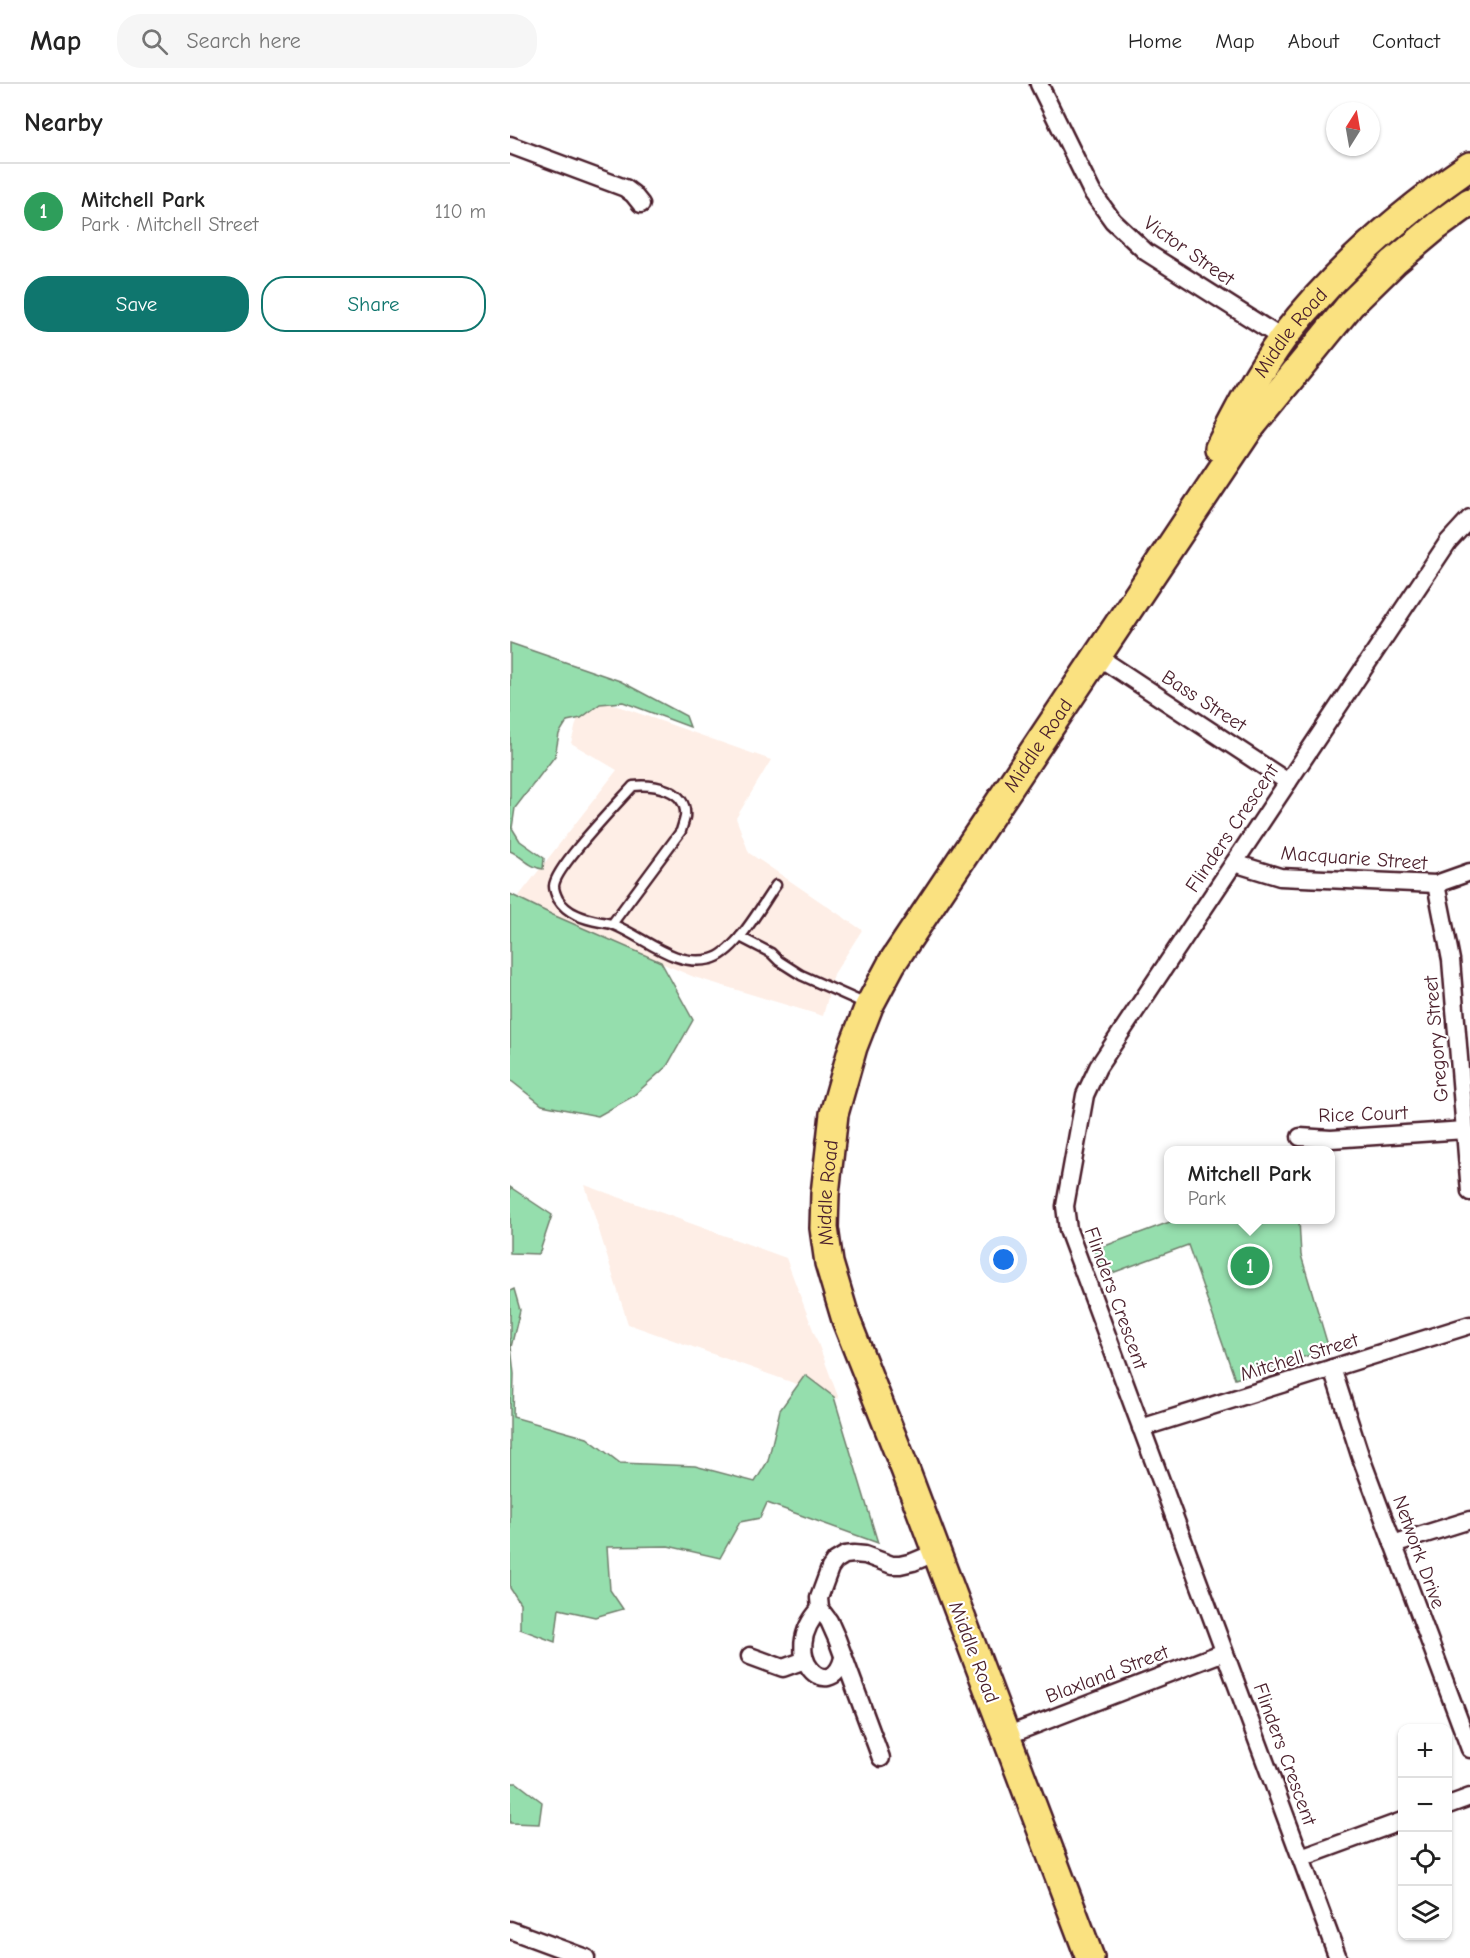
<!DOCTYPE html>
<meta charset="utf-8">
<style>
:root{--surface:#fff;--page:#f6f6f6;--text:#222;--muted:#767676;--line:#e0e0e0;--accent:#0f766e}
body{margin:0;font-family:"Comic Neue",sans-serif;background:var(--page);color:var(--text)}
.controls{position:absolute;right:18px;bottom:18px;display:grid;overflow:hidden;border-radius:12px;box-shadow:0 2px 4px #0004}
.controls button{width:54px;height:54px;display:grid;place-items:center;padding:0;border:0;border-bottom:2px solid var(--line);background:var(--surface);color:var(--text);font:30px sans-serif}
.compass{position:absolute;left:816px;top:18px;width:54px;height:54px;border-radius:50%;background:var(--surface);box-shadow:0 2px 4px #0004;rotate:11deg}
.you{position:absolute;left:494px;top:1176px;width:21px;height:21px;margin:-15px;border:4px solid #fff;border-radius:50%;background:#1a73e8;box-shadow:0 0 0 9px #1a73e833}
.badge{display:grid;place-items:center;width:39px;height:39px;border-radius:50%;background:var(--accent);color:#fff;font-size:20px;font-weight:700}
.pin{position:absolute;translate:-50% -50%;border:3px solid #fff;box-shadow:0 2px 6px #0006}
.popup{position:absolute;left:654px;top:1062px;width:171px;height:78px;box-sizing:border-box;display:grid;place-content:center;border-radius:12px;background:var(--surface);filter:drop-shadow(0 2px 4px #0005);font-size:20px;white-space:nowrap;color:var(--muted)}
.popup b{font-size:22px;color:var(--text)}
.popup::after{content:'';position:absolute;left:50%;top:100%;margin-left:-12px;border:12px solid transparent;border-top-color:var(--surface)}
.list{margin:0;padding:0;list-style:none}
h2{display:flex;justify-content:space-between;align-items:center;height:78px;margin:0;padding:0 24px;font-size:26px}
h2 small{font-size:20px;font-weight:400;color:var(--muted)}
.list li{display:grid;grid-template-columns:39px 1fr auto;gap:18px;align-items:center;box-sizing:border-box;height:96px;padding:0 24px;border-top:2px solid var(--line)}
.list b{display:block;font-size:22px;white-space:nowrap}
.list p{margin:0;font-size:20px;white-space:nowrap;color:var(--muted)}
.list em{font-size:20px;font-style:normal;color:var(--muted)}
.actions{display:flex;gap:12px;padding:18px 24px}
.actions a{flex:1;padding:14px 0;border:2px solid var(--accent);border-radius:24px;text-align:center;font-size:21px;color:var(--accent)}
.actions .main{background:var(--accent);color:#fff}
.icon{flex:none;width:33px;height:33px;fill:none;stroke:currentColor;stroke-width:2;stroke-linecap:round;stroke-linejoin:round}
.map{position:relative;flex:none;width:960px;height:1874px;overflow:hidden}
header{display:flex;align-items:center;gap:36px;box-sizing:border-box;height:84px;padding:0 30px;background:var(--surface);border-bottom:2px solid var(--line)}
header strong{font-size:28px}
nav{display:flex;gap:33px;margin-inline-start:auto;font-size:21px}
.search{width:420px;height:54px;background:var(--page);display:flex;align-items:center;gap:15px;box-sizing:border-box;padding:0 21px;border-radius:24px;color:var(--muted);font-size:22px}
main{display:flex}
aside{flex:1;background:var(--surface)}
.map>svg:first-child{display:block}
</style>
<header>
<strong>Map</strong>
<div class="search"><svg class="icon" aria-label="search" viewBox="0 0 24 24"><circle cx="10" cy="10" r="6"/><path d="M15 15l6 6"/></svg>Search here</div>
<nav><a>Home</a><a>Map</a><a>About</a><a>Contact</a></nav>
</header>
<main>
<aside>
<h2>Nearby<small></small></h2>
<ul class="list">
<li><span class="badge" style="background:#2e9e5b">1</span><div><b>Mitchell Park</b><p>Park · Mitchell Street</p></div><em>110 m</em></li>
</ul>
<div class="actions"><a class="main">Save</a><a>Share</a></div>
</aside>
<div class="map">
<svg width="960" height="1874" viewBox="0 0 960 1874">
<rect width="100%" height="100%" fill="#fff"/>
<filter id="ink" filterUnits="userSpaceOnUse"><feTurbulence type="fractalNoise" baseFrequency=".0167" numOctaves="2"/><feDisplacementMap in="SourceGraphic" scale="12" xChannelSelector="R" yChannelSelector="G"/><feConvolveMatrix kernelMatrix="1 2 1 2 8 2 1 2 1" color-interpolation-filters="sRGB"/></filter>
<g filter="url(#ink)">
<g fill="#feeee6">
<path d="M74,610L261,676L226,734L239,769L352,846L324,890L313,932L184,893L5,817L107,686L61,659Z"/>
<path d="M75,1101L276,1174L329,1315L118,1240Z"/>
</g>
<g fill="#95dead" stroke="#707e6c" stroke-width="1.5">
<path d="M0,559L110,597L176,632L180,643L113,618L90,620L71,634L57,637L49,650L45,672L5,724L2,744L10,757L34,774L33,785C20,784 12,772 0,767Z"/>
<path d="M0,810L43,831L151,878L183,936L157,982L122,1013L88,1032L32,1021L0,996Z"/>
<path d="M0,1103L42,1131L29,1170L0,1169Z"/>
<path d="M665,1136H789L791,1171L819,1265L725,1295L678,1161L594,1192L584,1166Z"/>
<path d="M4,1205L10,1226L1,1263L4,1290L3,1333L77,1354L110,1379L185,1382L245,1398L258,1377L270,1326L295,1291L324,1313L368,1459L257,1419L250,1434L230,1438L210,1474L158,1462L97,1463L100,1506L113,1525L85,1533L49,1525L45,1558L10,1545V1519L0,1504V1207Z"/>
<path d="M0,1699H7L32,1718L29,1740L0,1739Z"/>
</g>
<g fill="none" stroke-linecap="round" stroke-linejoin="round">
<g stroke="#4a1f2b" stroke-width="13">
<g id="service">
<path d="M102,840L171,747C172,743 174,738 175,733C178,705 143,700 123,702C108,719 45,783 44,802C44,806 46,811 48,815C57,830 75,835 91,838C96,839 100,839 104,841C136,854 165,884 201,875C226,869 251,822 266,801"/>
<path d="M230,853L261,869L269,877L291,891L356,920"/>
</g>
</g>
<g stroke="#4a1f2b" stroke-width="21">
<g id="minor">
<path d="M529,0L582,108L603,137L636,168L773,255"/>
<path d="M0,61L115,104L123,110L131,120"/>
<path d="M587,572L778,698"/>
<path d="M724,779L770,793L926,800L960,788"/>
<path d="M926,800L941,876L960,1108"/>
<path d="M790,1053L821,1055L955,1046"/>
<path d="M822,1284L850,1371L960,1665"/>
<path d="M631,1344L960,1241"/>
<path d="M883,1460L960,1436"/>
<path d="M310,1525C266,1573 321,1621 333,1574"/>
<path d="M240,1572L273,1584L295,1576"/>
<path d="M496,1652L714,1568"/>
<path d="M371,1674L327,1555L319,1537L310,1525L309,1514L320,1484L325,1477L335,1471L344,1470L355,1471L382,1481H390L403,1478L427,1468"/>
<path d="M938,1721L960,1713"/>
<path d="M791,1774L892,1737"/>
<path d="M0,1846L76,1874"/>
<path d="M828,1874L558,1146L555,1122L575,1011L588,983L938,458L960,434"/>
</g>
</g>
<g stroke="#4a1f2b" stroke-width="32">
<g id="primary">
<path id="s1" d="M709,364C728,327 748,288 773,254C825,187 890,130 960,82"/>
<path id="s2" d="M580,1874L395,1385L336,1236L319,1179L314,1144L315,1110L324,1030L343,963L359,922L382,879L739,345L841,220L884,178L927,142L960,118"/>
</g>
</g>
<use href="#service" stroke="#fff" stroke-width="8"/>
<use href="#minor" stroke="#fff" stroke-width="16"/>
<use href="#primary" stroke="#fae180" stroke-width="27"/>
</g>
</g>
<g text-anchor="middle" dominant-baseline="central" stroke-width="4.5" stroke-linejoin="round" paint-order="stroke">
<g font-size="20" fill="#4a1f2b" stroke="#fff">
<text transform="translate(679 167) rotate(35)">Victor Street</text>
<text stroke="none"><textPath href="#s1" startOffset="136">Middle Road</textPath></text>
<text transform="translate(694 617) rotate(33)">Bass Street</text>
<text stroke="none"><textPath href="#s2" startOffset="1317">Middle Road</textPath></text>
<text transform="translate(722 744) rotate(-56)">Flinders Crescent</text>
<text transform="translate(844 774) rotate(4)">Macquarie Street</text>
<text transform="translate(926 955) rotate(-95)">Gregory Street</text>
<text transform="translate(853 1030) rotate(-2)">Rice Court</text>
<text stroke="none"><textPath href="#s2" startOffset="813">Middle Road</textPath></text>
<text transform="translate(606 1214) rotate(70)">Flinders Crescent</text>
<text transform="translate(789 1273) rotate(-17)">Mitchell Street</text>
<text transform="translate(909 1468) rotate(70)">Network Drive</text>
<text transform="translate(464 1568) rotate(69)">Middle Road</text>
<text transform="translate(597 1590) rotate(-21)">Blaxland Street</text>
<text transform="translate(775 1670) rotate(70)">Flinders Crescent</text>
</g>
</g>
</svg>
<div class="controls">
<button>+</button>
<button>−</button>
<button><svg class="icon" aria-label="locate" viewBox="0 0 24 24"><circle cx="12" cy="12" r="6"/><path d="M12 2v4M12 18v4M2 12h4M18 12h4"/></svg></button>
<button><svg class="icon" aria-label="layers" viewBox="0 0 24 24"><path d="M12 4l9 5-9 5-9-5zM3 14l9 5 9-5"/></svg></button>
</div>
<svg class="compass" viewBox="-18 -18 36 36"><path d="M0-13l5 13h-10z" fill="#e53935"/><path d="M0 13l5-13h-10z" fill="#767676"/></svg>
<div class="you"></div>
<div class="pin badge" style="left:740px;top:1182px;background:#2e9e5b">1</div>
<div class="popup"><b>Mitchell Park</b>Park</div>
</div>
</main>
